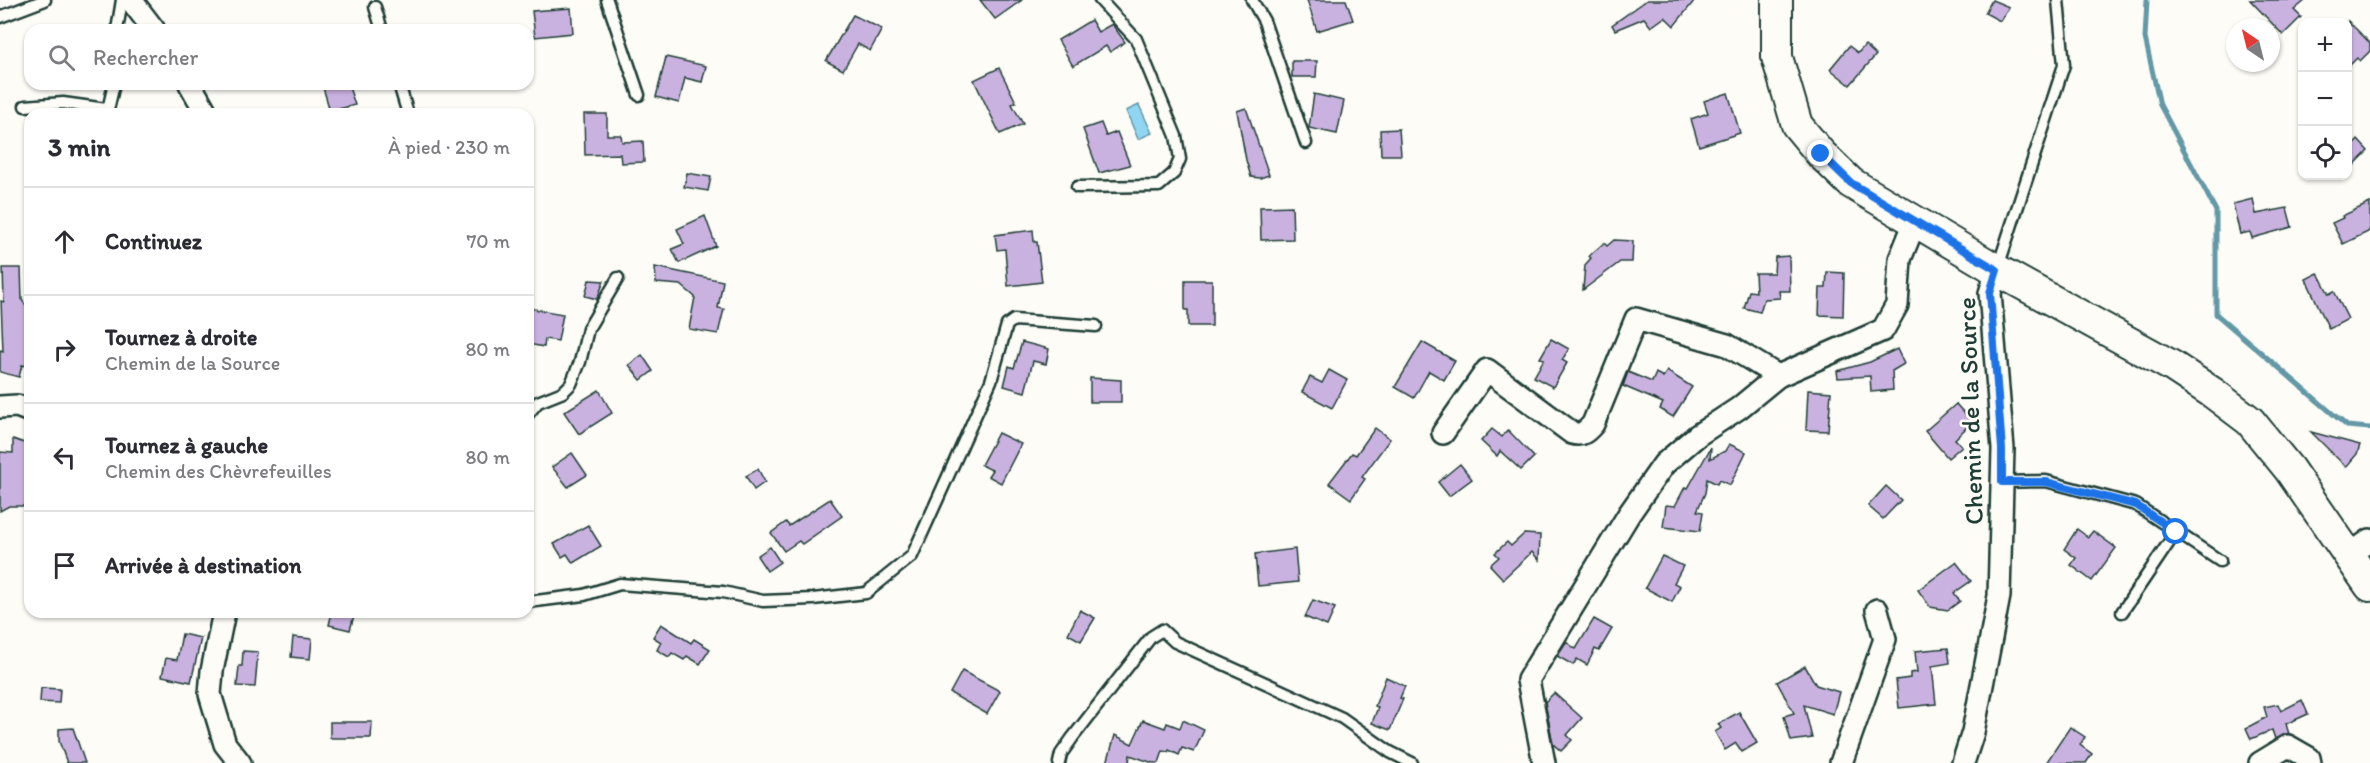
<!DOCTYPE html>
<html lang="fr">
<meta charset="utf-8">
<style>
:root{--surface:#fff;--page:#f2f2f3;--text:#2b2b33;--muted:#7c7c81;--line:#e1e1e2}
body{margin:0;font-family:Itim,sans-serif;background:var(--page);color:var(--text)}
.controls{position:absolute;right:18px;top:18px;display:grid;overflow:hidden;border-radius:12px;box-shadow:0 2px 4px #0004}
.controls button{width:54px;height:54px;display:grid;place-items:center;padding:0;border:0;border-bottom:2px solid var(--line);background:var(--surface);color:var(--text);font:30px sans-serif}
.compass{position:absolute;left:2226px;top:18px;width:54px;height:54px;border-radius:50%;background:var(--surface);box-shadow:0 2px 4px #0004;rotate:325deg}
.stop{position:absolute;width:18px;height:18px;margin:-14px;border:4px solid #1a73e8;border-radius:50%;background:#fff}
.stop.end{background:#1a73e8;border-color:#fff;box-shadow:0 2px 6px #0008}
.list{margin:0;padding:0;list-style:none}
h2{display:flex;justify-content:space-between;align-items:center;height:78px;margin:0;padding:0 24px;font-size:26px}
h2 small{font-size:20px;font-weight:400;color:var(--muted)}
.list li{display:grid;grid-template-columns:39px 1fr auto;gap:18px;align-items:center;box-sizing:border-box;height:108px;padding:0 24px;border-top:2px solid var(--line)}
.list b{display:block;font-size:22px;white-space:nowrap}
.list p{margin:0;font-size:20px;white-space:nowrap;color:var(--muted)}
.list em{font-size:20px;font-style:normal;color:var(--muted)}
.icon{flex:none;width:33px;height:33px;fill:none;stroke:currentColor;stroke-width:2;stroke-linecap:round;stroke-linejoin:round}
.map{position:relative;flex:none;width:2370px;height:763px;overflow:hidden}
.search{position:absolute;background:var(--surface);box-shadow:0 2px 4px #0004;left:24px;top:24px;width:510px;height:66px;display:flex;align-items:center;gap:15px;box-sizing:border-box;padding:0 21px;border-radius:18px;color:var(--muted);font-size:22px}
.panel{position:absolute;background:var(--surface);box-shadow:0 2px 4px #0004;left:24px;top:108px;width:510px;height:510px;border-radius:18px}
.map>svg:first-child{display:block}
</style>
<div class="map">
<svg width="2370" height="763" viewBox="0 0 2370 763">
<rect width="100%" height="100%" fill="#fdfcf7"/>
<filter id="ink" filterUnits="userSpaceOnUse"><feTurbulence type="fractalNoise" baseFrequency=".0167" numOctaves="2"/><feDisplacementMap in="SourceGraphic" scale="12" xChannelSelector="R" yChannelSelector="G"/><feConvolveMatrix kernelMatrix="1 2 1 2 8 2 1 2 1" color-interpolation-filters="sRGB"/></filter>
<g filter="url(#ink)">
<path fill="#90d5f2" stroke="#6398a6" stroke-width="1.5" d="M1139,105L1152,133L1138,139L1126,111Z"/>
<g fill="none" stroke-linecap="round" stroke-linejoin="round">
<path stroke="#6398a6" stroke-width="5" d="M2147,0L2145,38L2160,105L2216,211V314L2347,426L2370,428"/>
</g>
<g fill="#cab2e0" stroke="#1f3d34" stroke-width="1.5">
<path d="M980,0H1022L995,19Z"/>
<path d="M1307,0H1346L1353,20L1317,31Z"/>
<path d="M1647,0H1695L1674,26L1665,17L1651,27L1644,18L1615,30L1612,25Z"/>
<path d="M1992,0L2009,7L2000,21L1985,13Z"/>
<path d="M2250,0H2306L2294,10L2301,17L2283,35Z"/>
<path d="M571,8L573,33L535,37L532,11Z"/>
<path d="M853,15L882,29L870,51L858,44L843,70L826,61Z"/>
<path d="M1091,20L1098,32L1112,24L1125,42L1110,52L1106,46L1073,66L1058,40Z"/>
<path d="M2348,21L2370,43V51L2360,61L2357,58L2348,67Z"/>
<path d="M1865,45L1876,55L1850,85L1830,69L1849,46L1858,53Z"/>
<path d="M666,57L706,66L702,82L685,78L679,103L656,97Z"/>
<path d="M1292,61H1317L1316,77H1292Z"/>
<path d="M999,68L1016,102L1012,104L1023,124L1000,134L974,80Z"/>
<path d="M322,84H348L355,105L330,111Z"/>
<path d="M1728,93L1740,133L1699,146L1691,119L1708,113L1704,101Z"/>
<path d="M1314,94L1344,101L1337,134L1309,128Z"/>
<path d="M1246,108L1269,175L1260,178L1251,177L1246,160L1237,111Z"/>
<path d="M584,114H607V135H621L622,142L643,141L644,162L621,163L620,154L585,155Z"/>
<path d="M1101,123L1106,136L1117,132L1130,165L1099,173L1083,129Z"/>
<path d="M1399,129L1401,155H1381L1380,130Z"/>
<path d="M2358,140L2368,151L2348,171V151Z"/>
<path d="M687,173L711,177L708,191L684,187Z"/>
<path d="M2253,199L2256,214L2287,208L2292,227L2252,238L2250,232L2240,234L2233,204Z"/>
<path d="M2370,203V229L2368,232L2343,244L2332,223L2343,218L2342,216Z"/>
<path d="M1292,206L1293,239L1261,240L1260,207Z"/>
<path d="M705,216L716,246L679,263L672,249L684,244L677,229Z"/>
<path d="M1033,230L1034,242H1037L1042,282L1008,286L1005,249L997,250L995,235Z"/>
<path d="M1614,240L1633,241L1632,262H1620L1583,290L1585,265L1591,258L1589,256L1604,243L1607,246Z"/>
<path d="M1789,256L1790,291H1779L1780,298L1764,299L1760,312L1744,308L1749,291L1756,292L1755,273H1774L1775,257Z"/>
<path d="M655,267L723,281L718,308L724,309L718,334L689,329L695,297L681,285L656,283Z"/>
<path d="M3,268H21L22,300L30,312V346L26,366L22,365L19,377L0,372V350L3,351L1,301L4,302Z"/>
<path d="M1827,272L1844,273L1843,316L1819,315L1820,288H1826Z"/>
<path d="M2318,273L2329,294L2334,291L2348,319L2329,329L2306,279Z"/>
<path d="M589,280L604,281L597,299L585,296Z"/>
<path d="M1185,280H1212V326H1188V310H1185Z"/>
<path d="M528,308L563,314L558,341L545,339L544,347L528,344Z"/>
<path d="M1551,339L1569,349L1562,360L1567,363L1553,387L1534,377L1544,359L1540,358Z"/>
<path d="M1022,342L1049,349L1046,364L1033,361L1025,392L1004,386L1009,366L1014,368Z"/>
<path d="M1422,342L1455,361L1444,380L1429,371L1414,398L1395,387Z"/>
<path d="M1897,349L1904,364L1892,371L1893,390L1871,392L1870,376L1838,378L1837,371L1870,362Z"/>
<path d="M642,355L653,371L641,380L629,365Z"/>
<path d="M1329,370L1347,380L1332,408L1302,392L1310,377L1322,383Z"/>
<path d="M1667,371L1692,387L1673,417L1660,409L1663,403L1623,386L1628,372L1652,382L1656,373L1663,377Z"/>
<path d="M1090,378L1121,380V402H1090Z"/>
<path d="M599,390L612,413L579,434L564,412Z"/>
<path d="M1808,390L1831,392L1828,431L1806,430Z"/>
<path d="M1956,404L1972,422L1955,439L1962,446L1948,458L1925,431Z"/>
<path d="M1375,428L1390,439L1362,477L1365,479L1351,499L1329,483L1352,453L1356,455Z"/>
<path d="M1492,429L1502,437L1508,430L1534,457L1521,470L1500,451L1497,456L1481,441Z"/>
<path d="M2311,432L2360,445L2357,454L2346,467Z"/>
<path d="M998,433L1021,444L1001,483L988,476L992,470L981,465Z"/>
<path d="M13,439L30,445V476L27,475L26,506H9L0,511V452L13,453Z"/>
<path d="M1729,444L1746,452L1730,485L1719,480L1717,484L1707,479L1705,493L1697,511L1703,512L1700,531L1663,527L1666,505L1675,506L1685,487L1688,488L1711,447L1710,459L1725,451Z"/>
<path d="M572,453L587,475L568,487L552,467Z"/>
<path d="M1460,464L1472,479L1449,496L1438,482Z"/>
<path d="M758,469L765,482L754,490L746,476Z"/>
<path d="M1886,486L1901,500L1883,519L1868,506Z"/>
<path d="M830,499L842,516L802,544L799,541L784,551L771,533L786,522L789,526Z"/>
<path d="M588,525L601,546L573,563L567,554L562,557L554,544Z"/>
<path d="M2077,529L2088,537L2093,531L2116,548L2092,581L2071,565L2076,558L2064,549Z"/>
<path d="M1524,534L1540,535L1539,560L1532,552L1503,579L1490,565L1499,557L1495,553L1507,542L1511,546Z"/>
<path d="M770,547L780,562L767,571L757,556Z"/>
<path d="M1295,549L1298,582L1258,586L1255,554Z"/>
<path d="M1662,556L1683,566L1674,583L1680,586L1672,602L1645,588Z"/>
<path d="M1956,562L1971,581L1954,593L1960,601L1948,610L1930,607L1918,590Z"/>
<path d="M1313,600L1335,608L1327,626L1305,617Z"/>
<path d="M1080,610L1095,618L1081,641L1068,634Z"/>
<path d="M332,612H355L350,630L329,625Z"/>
<path d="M1594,619L1612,629L1599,651L1595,649L1587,665L1577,659L1573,665L1557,656L1566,642L1576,649Z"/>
<path d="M661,624L691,643L694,639L710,649L700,664L687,656L684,660L672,653L669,657L657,650L661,642L653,637Z"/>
<path d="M182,634L201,638L191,682L162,676L166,658L177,660Z"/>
<path d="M293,637L312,639L310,659L291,657Z"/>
<path d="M1948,648L1950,663L1932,666L1936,704L1899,708L1896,680L1910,678V673L1917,672L1915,651Z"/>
<path d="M243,651L258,652L255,687L237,686L239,666H242Z"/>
<path d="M1805,666L1816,685L1839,692L1833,714L1804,705L1812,738L1791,741L1784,716L1794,713L1777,682Z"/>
<path d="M962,671L1000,691L987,714L950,693Z"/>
<path d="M1386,677L1405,686L1400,698L1403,699L1390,730L1372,723L1378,707L1375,706Z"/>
<path d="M41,688L60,689L59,703L40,702Z"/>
<path d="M1554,693L1582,718L1567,735L1572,740L1561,751L1553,744L1545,702Z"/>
<path d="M2302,700L2308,714L2286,724L2289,734L2275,739L2272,730L2251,739L2246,728L2267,717L2264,707L2278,704L2281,711Z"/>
<path d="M1739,712L1757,743L1742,752L1736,743L1725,750L1715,732L1721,728L1718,724Z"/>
<path d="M1143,720L1165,728L1167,723L1180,728L1183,720L1204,730L1194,752L1182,748L1179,755L1169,750L1168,752L1163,751L1159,763H1153L1130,755L1129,763H1107L1115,735L1132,744Z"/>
<path d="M330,722H372L371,738H330Z"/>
<path d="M2070,727L2085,737L2080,745L2092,754L2086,763H2046Z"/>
<path d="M73,728L85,763H67L59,741V729Z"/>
</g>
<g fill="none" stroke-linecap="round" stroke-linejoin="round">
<g stroke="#1f3d34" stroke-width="15">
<g id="lane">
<path d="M607,0L639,95"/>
<path d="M1252,0L1264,21L1306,143"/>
<path d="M375,7L382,30"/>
<path d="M0,17L45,0"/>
<path d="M117,30L122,0"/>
<path d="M399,84L408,114"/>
<path d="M25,106L63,103L106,109"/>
<path d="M107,114L114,84"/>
<path d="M1077,187L1159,186L1174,173L1180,159L1176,136L1136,39L1100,0"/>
<path d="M1998,267L2064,65L2058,0"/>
<path d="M528,414L538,402L563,392L571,384L580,362L588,329L618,278"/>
<path d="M2002,482L2046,481L2136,505L2220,561"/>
<path d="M528,602L584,595L620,584L723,592L763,601L813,599L866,593L912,556L991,381L1007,325L1014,320L1096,326"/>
<path d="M2122,612L2176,532"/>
<path d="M1059,763L1061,754L1073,737L1151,637L1162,630L1175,642L1342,718L1390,752L1412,763"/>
</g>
</g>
<g stroke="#1f3d34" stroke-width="26">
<g id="street">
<path d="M131,0L154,30"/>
<path d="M190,84L207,114"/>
<path d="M0,407L17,406L30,411"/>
<path d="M1443,433L1487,370L1572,433C1582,436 1586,432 1593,424L1636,319L1727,345L1778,376"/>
<path d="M2349,555L2370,540"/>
<path d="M224,612L212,671L210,694L225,744L240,763"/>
<path d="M1544,763L1528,680L1629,514L1664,464L1698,435L1739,408L1778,376L1883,330L1897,305L1900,259L1915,222"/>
<path d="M1841,763L1885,639L1877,610"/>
<path d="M1963,763L1973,732L1999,596L2003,449L1990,293L1997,270"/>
<path d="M2260,763L2288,746L2309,758L2310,763"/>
</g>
</g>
<g stroke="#1f3d34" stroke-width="34">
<path id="secondary" d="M1777,0V57L1797,125L1821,154L1851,183L1997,270L2172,366L2213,393L2250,421L2289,469L2370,586"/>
</g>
<use href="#lane" stroke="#fdfcf7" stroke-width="10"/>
<use href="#street" stroke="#fdfcf7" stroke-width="21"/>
<use href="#secondary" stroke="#fdfcf7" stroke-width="30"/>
</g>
</g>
<g fill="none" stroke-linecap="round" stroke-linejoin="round" filter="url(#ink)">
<path stroke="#1a73e8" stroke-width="8" d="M1821,154L1851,183L1997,270L1990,293L2002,449V482H2046L2136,505L2176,532"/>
</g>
<g text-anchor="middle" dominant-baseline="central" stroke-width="5" stroke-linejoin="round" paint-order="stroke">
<g font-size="26" fill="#1f3d34" stroke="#fdfcf7">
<text transform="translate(1970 411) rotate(-92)">Chemin de la Source</text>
</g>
</g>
</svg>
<div class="controls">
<button>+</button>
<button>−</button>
<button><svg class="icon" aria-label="locate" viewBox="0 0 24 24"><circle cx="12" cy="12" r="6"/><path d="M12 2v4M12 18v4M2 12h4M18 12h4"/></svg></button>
</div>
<svg class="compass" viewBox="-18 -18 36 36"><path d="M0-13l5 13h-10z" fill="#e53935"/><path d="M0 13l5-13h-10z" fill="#7c7c81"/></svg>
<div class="stop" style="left:2176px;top:532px"></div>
<div class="stop end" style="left:1821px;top:154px"></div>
<div class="search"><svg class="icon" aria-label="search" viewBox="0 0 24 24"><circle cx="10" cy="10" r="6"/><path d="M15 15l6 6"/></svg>Rechercher</div>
<section class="panel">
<h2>3 min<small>À pied · 230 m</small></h2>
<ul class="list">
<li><svg class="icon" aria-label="ahead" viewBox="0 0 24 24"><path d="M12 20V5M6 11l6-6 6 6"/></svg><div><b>Continuez</b></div><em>70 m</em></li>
<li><svg class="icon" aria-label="right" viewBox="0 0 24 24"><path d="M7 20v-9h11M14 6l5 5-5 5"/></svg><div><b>Tournez à droite</b><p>Chemin de la Source</p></div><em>80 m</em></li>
<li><svg class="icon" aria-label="left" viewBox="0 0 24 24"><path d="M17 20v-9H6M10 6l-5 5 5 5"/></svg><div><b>Tournez à gauche</b><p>Chemin des Chèvrefeuilles</p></div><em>80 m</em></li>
<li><svg class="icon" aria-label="arrive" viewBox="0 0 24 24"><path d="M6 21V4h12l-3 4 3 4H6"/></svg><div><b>Arrivée à destination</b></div></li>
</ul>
</section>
</div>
